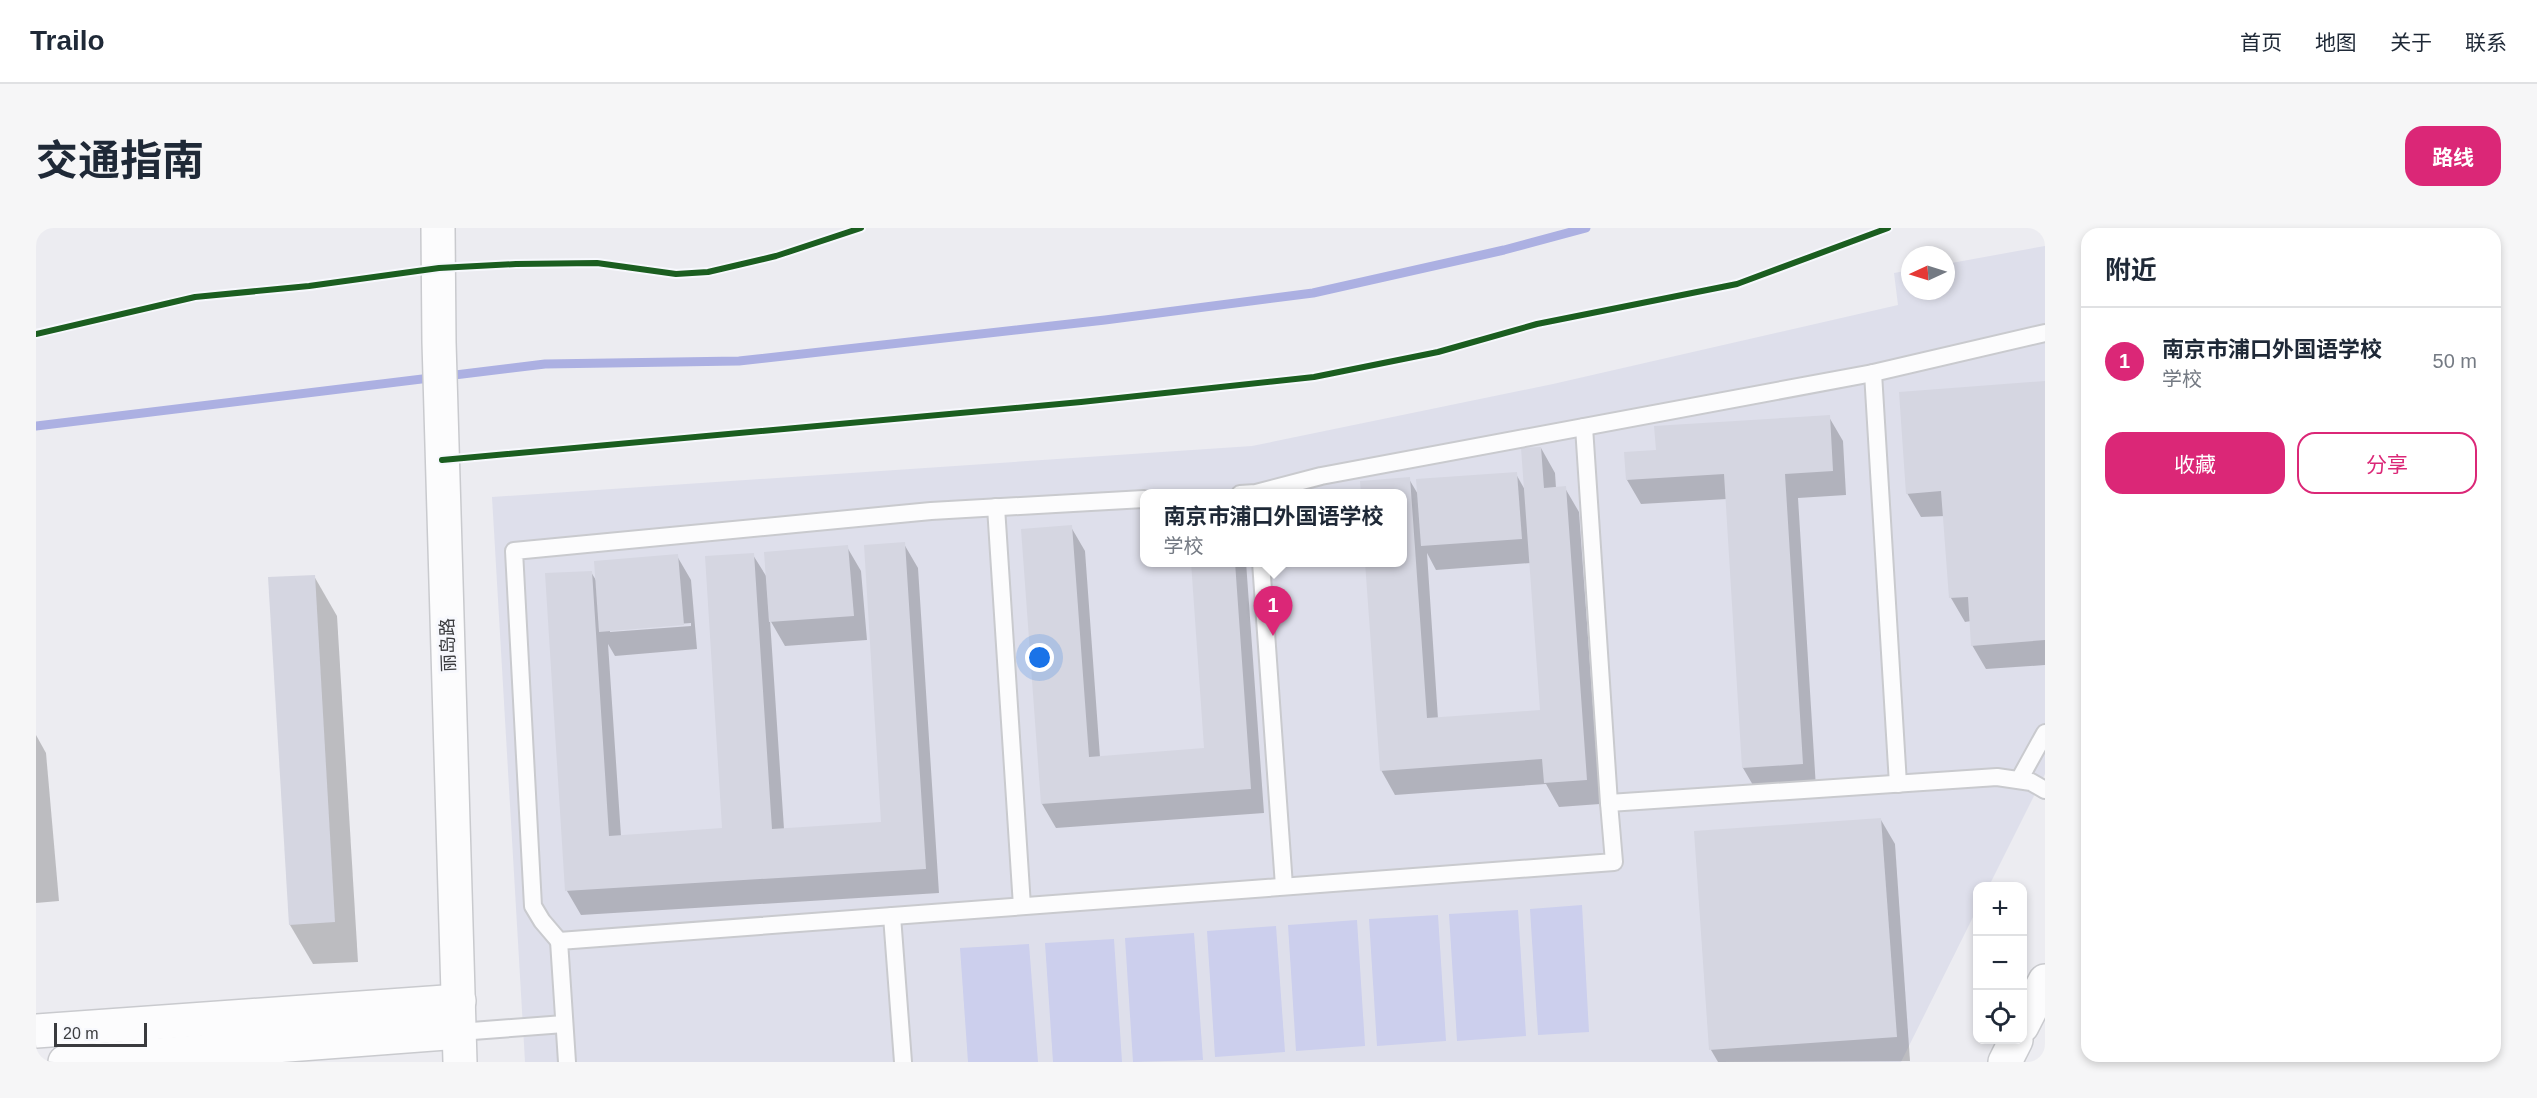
<!DOCTYPE html>
<html lang="zh">
<meta charset="utf-8">
<style>
:root{--surface:#fff;--page:#f6f6f7;--text:#1f2937;--muted:#747a83;--line:#e0e1e3;--accent:#db2777}
body{margin:0;font-family:Arial,"Noto Sans SC",sans-serif;background:var(--page);color:var(--text)}
.controls{position:absolute;right:18px;bottom:18px;display:grid;overflow:hidden;border-radius:12px;box-shadow:0 3px 9px #0003}
.controls button{width:54px;height:54px;display:grid;place-items:center;padding:0;border:0;border-bottom:2px solid var(--line);background:var(--surface);color:var(--text);font:30px sans-serif}
.compass{position:absolute;left:1865px;top:18px;width:54px;height:54px;border-radius:50%;background:var(--surface);box-shadow:0 3px 9px #0003;rotate:266deg}
.scale{position:absolute;left:18px;bottom:15px;width:93px;box-sizing:border-box;padding-left:6px;border:3px solid #3a3b3e;border-top:0;font-size:16px;line-height:21px;white-space:nowrap;color:#3a3b3e;-webkit-text-stroke:4px #f7f8fd;paint-order:stroke}
.you{position:absolute;left:1004px;top:430px;width:21px;height:21px;margin:-15px;border:4px solid #fff;border-radius:50%;background:#1a73e8;box-shadow:0 0 0 9px #1a73e833}
.badge{display:grid;place-items:center;width:39px;height:39px;border-radius:50%;background:var(--accent);color:#fff;font-size:20px;font-weight:700}
.pin{position:absolute;translate:-50% -50px;filter:drop-shadow(0 2px 3px #0008)}
.pin::after{content:'';position:absolute;top:32px;width:21px;height:18px;background:inherit;clip-path:polygon(0 0,100% 0,50% 100%)}
.popup{position:absolute;left:1104px;top:261px;width:267px;height:78px;box-sizing:border-box;display:grid;place-content:center;border-radius:12px;background:var(--surface);filter:drop-shadow(0 2px 4px #0005);font-size:20px;white-space:nowrap;color:var(--muted)}
.popup b{font-size:22px;color:var(--text)}
.popup::after{content:'';position:absolute;left:50%;top:100%;margin-left:-12px;border:12px solid transparent;border-top-color:var(--surface)}
.list{margin:0;padding:0;list-style:none}
h2{display:flex;justify-content:space-between;align-items:center;height:78px;margin:0;padding:0 24px;font-size:26px}
h2 small{font-size:20px;font-weight:400;color:var(--muted)}
.list li{display:grid;grid-template-columns:39px 1fr auto;gap:18px;align-items:center;box-sizing:border-box;height:108px;padding:0 24px;border-top:2px solid var(--line)}
.list b{display:block;font-size:22px;white-space:nowrap}
.list p{margin:0;font-size:20px;white-space:nowrap;color:var(--muted)}
.list em{font-size:20px;font-style:normal;color:var(--muted)}
.actions{display:flex;gap:12px;padding:18px 24px}
.actions a{flex:1;padding:14px 0;border:2px solid var(--accent);border-radius:18px;text-align:center;font-size:21px;color:var(--accent)}
.actions .main{background:var(--accent);color:#fff}
.icon{flex:none;width:33px;height:33px;fill:none;stroke:currentColor;stroke-width:2;stroke-linecap:round;stroke-linejoin:round}
.map{position:relative;flex:none;width:2009px;height:834px;overflow:hidden;border-radius:18px}
header{display:flex;align-items:center;gap:36px;box-sizing:border-box;height:84px;padding:0 30px;background:var(--surface);border-bottom:2px solid var(--line)}
header strong{font-size:28px}
nav{display:flex;gap:33px;margin-inline-start:auto;font-size:21px}
.intro{display:flex;align-items:center;justify-content:space-between;box-sizing:border-box;height:144px;padding:0 36px}
h1{margin:0;font-size:42px}
.button{padding:15px 27px;border-radius:18px;background:var(--accent);color:#fff;font-size:21px;font-weight:700}
main{display:flex;gap:36px;padding:0 36px}
aside{flex:1;background:var(--surface);border-radius:18px;box-shadow:0 3px 9px #0003}
.map>svg:first-child{display:block}
</style>
<header>
<strong>Trailo</strong>
<nav><a>首页</a><a>地图</a><a>关于</a><a>联系</a></nav>
</header>
<div class="intro"><h1>交通指南</h1><a class="button">路线</a></div>
<main>
<div class="map">
<svg width="2009" height="834" viewBox="0 0 2009 834">
<rect width="100%" height="100%" fill="#ececf1"/>
<path fill="#dedfeb" fill-rule="evenodd" d="M2009,18V546L1953,658H1942L1941,681L1865,834H489L456,269L1216,218L1517,156L1862,77L1858,45L1874,42V63H1910V36ZM1108,266H1366V334H1108Z"/>
<g fill="#cccfed">
<path d="M1546,677L1553,804L1502,807L1494,681Z"/>
<path d="M1482,682L1490,808L1421,813L1413,686Z"/>
<path d="M1402,687L1410,813L1341,818L1333,691Z"/>
<path d="M1321,692L1329,818L1260,823L1252,697Z"/>
<path d="M1240,698L1249,824L1179,829L1171,703Z"/>
<path d="M1158,705L1167,832L1097,834L1089,710Z"/>
<path d="M1078,711L1086,834H1017L1009,715Z"/>
<path d="M993,716L1002,834H932L924,720Z"/>
</g>
<g fill="#0003" fill-rule="evenodd">
<path d="M2009,155V437L1950,441L1936,417L1935,393L1929,394L1915,370L1909,288L1885,289L1871,265Z"/>
<path d="M1793,189L1807,213L1810,267L1762,270L1780,560L1721,564L1707,540L1691,271L1605,276L1591,252L1621,223Z"/>
<path d="M1505,220L1519,245L1520,260H1529L1543,284L1564,576L1523,579L1510,556L1359,567L1345,542L1373,251L1383,268L1480,246L1489,262ZM1391,325L1400,342L1495,335L1505,483L1402,491Z"/>
<path d="M1035,299L1049,323L1064,529L1169,522L1156,334H1210L1228,585L1020,600L1006,576Z"/>
<path d="M868,316L882,340L903,665L545,687L531,663L555,344L561,354L641,328L655,352L661,421L579,428L572,416L585,608L688,602L717,327L732,351L811,319L825,343L831,412L749,418L734,392L748,601L847,595ZM655,395V398L574,404V401Z"/>
<path d="M278,348L301,388L322,734L277,736L254,697Z"/>
<path d="M0,507L10,525L23,673L0,675Z"/>
<path d="M1845,592L1859,616L1874,833L1682,834L1675,822L1660,604Z"/>
</g>
<g fill="none" stroke-linecap="round" stroke-linejoin="round">
<path stroke="#acb0e2" stroke-width="9" d="M0,198L509,136L703,133L1069,92L1277,65L1468,22L1550,0"/>
</g>
<g fill="#d5d6e1">
<path d="M2009,153V412L1935,418L1932,369L1913,370L1905,263L1870,266L1863,164Z"/>
<path d="M1794,187L1797,243L1749,246L1767,536L1706,540L1688,246L1590,252L1588,224L1620,222L1618,198Z"/>
<path d="M1505,219L1508,260L1530,258L1551,552L1508,555L1506,531L1344,543L1329,334H1366V266H1325L1324,253L1374,249L1391,490L1504,482L1485,220Z"/>
<path d="M1481,244L1486,311L1385,318L1380,251Z"/>
<path d="M1036,297L1053,529L1168,520L1155,334H1199L1215,561L1005,576L985,301Z"/>
<path d="M869,314L890,641L529,663L509,345L556,343L573,608L686,600L669,328L718,325L736,601L845,594L828,317Z"/>
<path d="M812,317L818,388L733,394L728,324Z"/>
<path d="M642,326L648,397L563,404L558,333Z"/>
<path d="M279,347L299,694L253,697L232,349Z"/>
<path d="M1845,590L1861,809L1673,822L1658,603Z"/>
</g>
<g fill="none" stroke-linecap="round" stroke-linejoin="round">
<g stroke="#c9cace" stroke-width="20">
<g id="lane">
<path d="M1548,199L1573,575"/>
<path d="M1204,266L1220,265L1285,248L1837,145"/>
<path d="M960,279L986,678"/>
<path d="M1225,334L1248,658"/>
<path d="M1983,552L2009,505"/>
<path d="M1862,556L1837,145L2009,105"/>
<path d="M856,688L867,834"/>
<path d="M523,713L506,693L497,678L478,323L895,283L1108,271"/>
<path d="M423,804L528,796"/>
<path d="M531,834L523,713L1578,634L1573,575L1961,549L1995,554L2009,562"/>
</g>
</g>
<g stroke="#c9cace" stroke-width="36">
<g id="street">
<path d="M0,803L423,773"/>
<path d="M29,834L423,804"/>
</g>
</g>
<g stroke="#c9cace" stroke-width="36">
<g id="secondary">
<path d="M402,0L403,114L424,834"/>
<path d="M1986,798L2009,753"/>
<path d="M1969,834L1980,812"/>
</g>
</g>
<use href="#lane" stroke="#fcfcfd" stroke-width="16"/>
<use href="#street" stroke="#fcfcfd" stroke-width="33"/>
<use href="#secondary" stroke="#fcfcfd" stroke-width="33"/>
<g stroke="#f7f8fd" stroke-width="10">
<g id="cycleway">
<path d="M0,106L159,69L273,58L403,40L480,36L561,35L640,46L672,44L740,28L825,0"/>
<path d="M406,232L1045,174L1278,149L1402,124L1501,96L1701,56L1852,0"/>
</g>
</g>
<use href="#cycleway" stroke="#1b5e20" stroke-width="6"/>
</g>
<g text-anchor="middle" dominant-baseline="central" stroke-width="6" stroke-linejoin="round" paint-order="stroke">
<g font-size="18" fill="#3a3b3e" stroke="#f7f8fd">
<text transform="translate(412 417) rotate(-92)">丽岛路</text>
</g>
</g>
</svg>
<div class="controls">
<button>+</button>
<button>−</button>
<button><svg class="icon" aria-label="locate" viewBox="0 0 24 24"><circle cx="12" cy="12" r="6"/><path d="M12 2v4M12 18v4M2 12h4M18 12h4"/></svg></button>
</div>
<svg class="compass" viewBox="-18 -18 36 36"><path d="M0-13l5 13h-10z" fill="#e53935"/><path d="M0 13l5-13h-10z" fill="#747a83"/></svg>
<div class="scale">20 m</div>
<div class="you"></div>
<div class="pin badge" style="left:1237px;top:408px">1</div>
<div class="popup"><b>南京市浦口外国语学校</b>学校</div>
</div>
<aside>
<h2>附近<small></small></h2>
<ul class="list">
<li><span class="badge">1</span><div><b>南京市浦口外国语学校</b><p>学校</p></div><em>50 m</em></li>
</ul>
<div class="actions"><a class="main">收藏</a><a>分享</a></div>
</aside>
</main>
